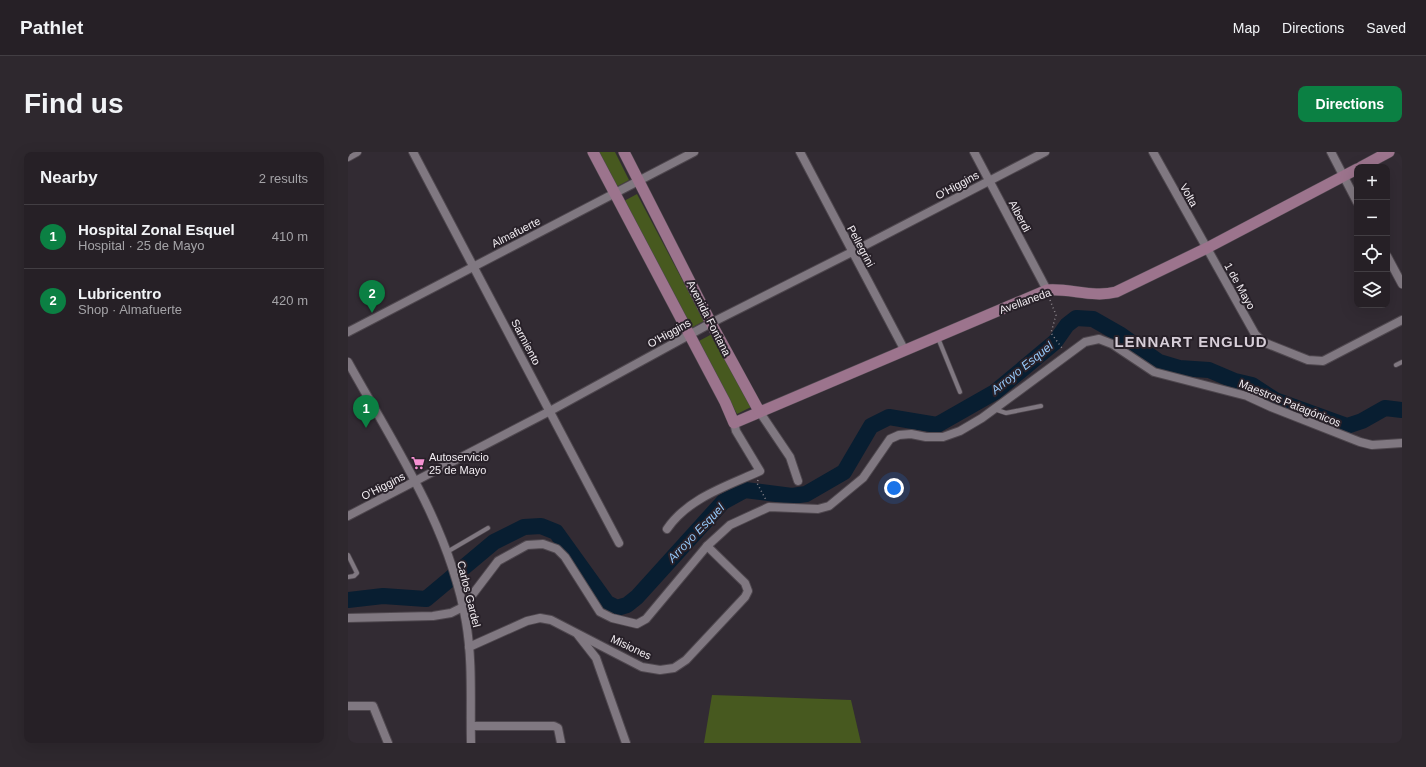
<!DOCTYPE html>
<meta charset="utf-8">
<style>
:root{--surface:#262026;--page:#2e282e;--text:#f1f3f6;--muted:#a4a3a7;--line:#423e43;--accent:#0b8043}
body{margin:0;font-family:Arial,sans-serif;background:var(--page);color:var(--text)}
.controls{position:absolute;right:12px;top:12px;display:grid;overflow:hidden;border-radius:8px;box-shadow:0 4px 16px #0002}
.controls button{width:36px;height:36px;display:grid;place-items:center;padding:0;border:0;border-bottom:1px solid var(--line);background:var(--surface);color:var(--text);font:20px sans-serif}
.you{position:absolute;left:546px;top:336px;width:14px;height:14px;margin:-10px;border:3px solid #fff;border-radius:50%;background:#1a73e8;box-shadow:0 0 0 6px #1a73e833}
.badge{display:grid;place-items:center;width:26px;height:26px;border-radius:50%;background:var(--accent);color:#fff;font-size:13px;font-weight:700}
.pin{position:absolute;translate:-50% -33px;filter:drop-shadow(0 1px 2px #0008)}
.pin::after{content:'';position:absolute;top:21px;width:14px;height:12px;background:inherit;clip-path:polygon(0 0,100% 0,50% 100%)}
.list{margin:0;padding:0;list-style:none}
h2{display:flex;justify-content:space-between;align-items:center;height:52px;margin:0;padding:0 16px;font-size:17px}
h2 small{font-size:13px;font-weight:400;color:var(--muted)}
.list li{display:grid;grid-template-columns:26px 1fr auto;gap:12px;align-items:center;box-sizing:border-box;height:64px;padding:0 16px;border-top:1px solid var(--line)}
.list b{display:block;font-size:15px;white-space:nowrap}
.list p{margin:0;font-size:13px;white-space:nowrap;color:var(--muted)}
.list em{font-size:13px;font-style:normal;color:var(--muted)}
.icon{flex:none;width:22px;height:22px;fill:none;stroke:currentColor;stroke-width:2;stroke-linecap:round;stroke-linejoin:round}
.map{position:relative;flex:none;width:1054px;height:591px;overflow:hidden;border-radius:8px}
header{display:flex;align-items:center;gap:24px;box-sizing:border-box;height:56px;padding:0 20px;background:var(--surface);border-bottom:1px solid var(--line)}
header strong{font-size:19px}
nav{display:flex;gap:22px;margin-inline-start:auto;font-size:14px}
.intro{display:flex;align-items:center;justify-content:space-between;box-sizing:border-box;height:96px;padding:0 24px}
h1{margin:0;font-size:28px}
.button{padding:10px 18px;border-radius:8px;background:var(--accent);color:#fff;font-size:14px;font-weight:700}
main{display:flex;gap:24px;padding:0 24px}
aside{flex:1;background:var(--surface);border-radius:8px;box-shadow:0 4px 16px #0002}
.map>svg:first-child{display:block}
</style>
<header>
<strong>Pathlet</strong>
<nav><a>Map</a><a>Directions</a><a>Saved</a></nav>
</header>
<div class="intro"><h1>Find us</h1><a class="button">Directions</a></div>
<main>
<aside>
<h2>Nearby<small>2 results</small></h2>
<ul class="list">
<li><span class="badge">1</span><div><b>Hospital Zonal Esquel</b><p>Hospital · 25 de Mayo</p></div><em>410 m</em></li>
<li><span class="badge">2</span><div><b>Lubricentro</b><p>Shop · Almafuerte</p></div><em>420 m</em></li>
</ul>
</aside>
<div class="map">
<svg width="1054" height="591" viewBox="0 0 1054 591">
<rect width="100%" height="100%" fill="#322b33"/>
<g fill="#47591f">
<path d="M250,0H267L281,28L268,35Z"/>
<path d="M289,42L356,169L343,176L276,49Z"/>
<path d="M364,182L403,255L389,262L351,189Z"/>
<path d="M364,543L503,548L513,591H356Z"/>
</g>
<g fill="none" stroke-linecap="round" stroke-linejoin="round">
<path stroke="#081e31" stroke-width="16" d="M0,448L35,444L78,447L146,390L176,375L193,374L208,380L259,451L269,456L279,453L289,445L375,350L397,338L444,344L458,342L496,320L523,274L541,265L589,273L647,240L707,190L719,173L728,166L745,167L773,183L811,210L831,216L861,218L887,229L904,233L927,248L999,274L1014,269L1037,256L1054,258"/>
<g stroke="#4e474e" stroke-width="5.5">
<g id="lane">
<path d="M590,186L612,240"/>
<path d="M1048,213L1054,210"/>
<path d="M646,257L658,261L693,254"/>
<path d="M99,400L140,376"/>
<path d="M0,403L9,421L6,424L0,425"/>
</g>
</g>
<g stroke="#4e474e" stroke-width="10">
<g id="street">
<path d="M65,0L271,391"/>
<path d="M452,0L556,197"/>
<path d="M626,0L699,138"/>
<path d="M805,0L907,182L915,190L960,208L975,209L1054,168"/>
<path d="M983,0L1009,50"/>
<path d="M0,5L9,0"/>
<path d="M1039,104L1054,132"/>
<path d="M0,180L346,0"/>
<path d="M0,210C46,293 102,375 118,470C125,510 122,551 123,591"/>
<path d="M411,259L442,305L450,329"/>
<path d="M0,364L202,259L363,171L504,100L697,0"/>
<path d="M319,377C340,346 379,334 412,319L388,279L386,271"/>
<path d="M0,466L85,464L103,461L115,455L150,409L179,393L195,392L209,397L217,405L252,460L264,466L289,472L298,467L359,394L382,373L421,355L470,357L481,354L515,326L542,287L551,283L563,282L578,285H595L612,279L634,266L737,190L751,187L764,192L806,220L899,244L923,255L1012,290L1024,293L1054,291"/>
<path d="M230,483L248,506L278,591"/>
<path d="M121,495L179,469L192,466L203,468L294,515L312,518L326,516L338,508L397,445L400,439L397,431L359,394"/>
<path d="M0,554H25L40,591"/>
<path d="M123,574H206L210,576L213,591"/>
</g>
</g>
<g stroke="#4e474e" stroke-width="12">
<g id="secondary">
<path d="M245,0L377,250L386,271L699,138C722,136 745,146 768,140L859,96L1009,17"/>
<path d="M276,0L363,171L411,259"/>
<path d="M1013,15L1041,0"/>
</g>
</g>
<g stroke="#8f898f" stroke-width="1.5" stroke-dasharray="1 3" stroke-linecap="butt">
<path d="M702,148L708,163L703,181L714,196"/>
<path d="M410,328L409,331L418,348"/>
</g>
<use href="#lane" stroke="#807881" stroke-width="4"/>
<use href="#street" stroke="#807881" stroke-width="8"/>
<use href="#secondary" stroke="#9c748d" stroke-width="11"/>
</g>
<defs>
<g id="supermarket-bare" transform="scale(1.08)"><path d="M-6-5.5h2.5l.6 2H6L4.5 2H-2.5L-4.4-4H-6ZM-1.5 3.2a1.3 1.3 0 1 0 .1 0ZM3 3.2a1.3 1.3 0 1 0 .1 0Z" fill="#f591d2" stroke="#282129" stroke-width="2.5" paint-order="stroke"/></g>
</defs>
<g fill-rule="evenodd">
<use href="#supermarket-bare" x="70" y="311"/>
</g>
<g text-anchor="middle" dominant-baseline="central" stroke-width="4" stroke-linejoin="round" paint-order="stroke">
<g font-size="11" fill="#f2edf2" stroke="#282129">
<text transform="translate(609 33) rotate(-28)">O'Higgins</text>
<text transform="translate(841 43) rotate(61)">Volta</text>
<text transform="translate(672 64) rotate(62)">Alberdi</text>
<text transform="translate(168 80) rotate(-27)">Almafuerte</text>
<text transform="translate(513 94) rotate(62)">Pellegrini</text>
<text transform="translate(892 134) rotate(61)">1 de Mayo</text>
<text transform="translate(677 149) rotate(-20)">Avellaneda</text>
<text transform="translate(361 166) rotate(63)">Avenida Fontana</text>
<text transform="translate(321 181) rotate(-29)">O'Higgins</text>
<text transform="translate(178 190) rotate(62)">Sarmiento</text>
<text transform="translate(942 251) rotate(22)">Maestros Patagónicos</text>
<text transform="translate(35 334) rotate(-27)">O'Higgins</text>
<text transform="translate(121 442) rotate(76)">Carlos Gardel</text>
<text transform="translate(283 495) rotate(25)">Misiones</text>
</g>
<g font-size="11" fill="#f2edf2" stroke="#282129" text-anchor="start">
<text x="81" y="305">Autoservicio<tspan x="81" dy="13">25 de Mayo</tspan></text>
</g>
<g font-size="12" font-style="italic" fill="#96c9fa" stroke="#282129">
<text transform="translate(674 216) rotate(-39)">Arroyo Esquel</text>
<text transform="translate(348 381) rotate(-46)">Arroyo Esquel</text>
</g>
<g font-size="15" font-weight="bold" letter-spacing="1" fill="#d7ced8" stroke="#282129">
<text x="843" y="189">LENNART ENGLUD</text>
</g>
</g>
</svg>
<div class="controls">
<button>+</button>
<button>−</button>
<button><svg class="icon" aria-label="locate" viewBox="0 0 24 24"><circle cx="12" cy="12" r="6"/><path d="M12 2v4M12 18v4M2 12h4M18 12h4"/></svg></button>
<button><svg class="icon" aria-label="layers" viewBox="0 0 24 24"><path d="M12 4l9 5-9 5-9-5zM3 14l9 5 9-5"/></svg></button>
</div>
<div class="you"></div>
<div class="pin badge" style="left:18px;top:276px">1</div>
<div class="pin badge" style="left:24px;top:161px">2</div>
</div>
</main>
